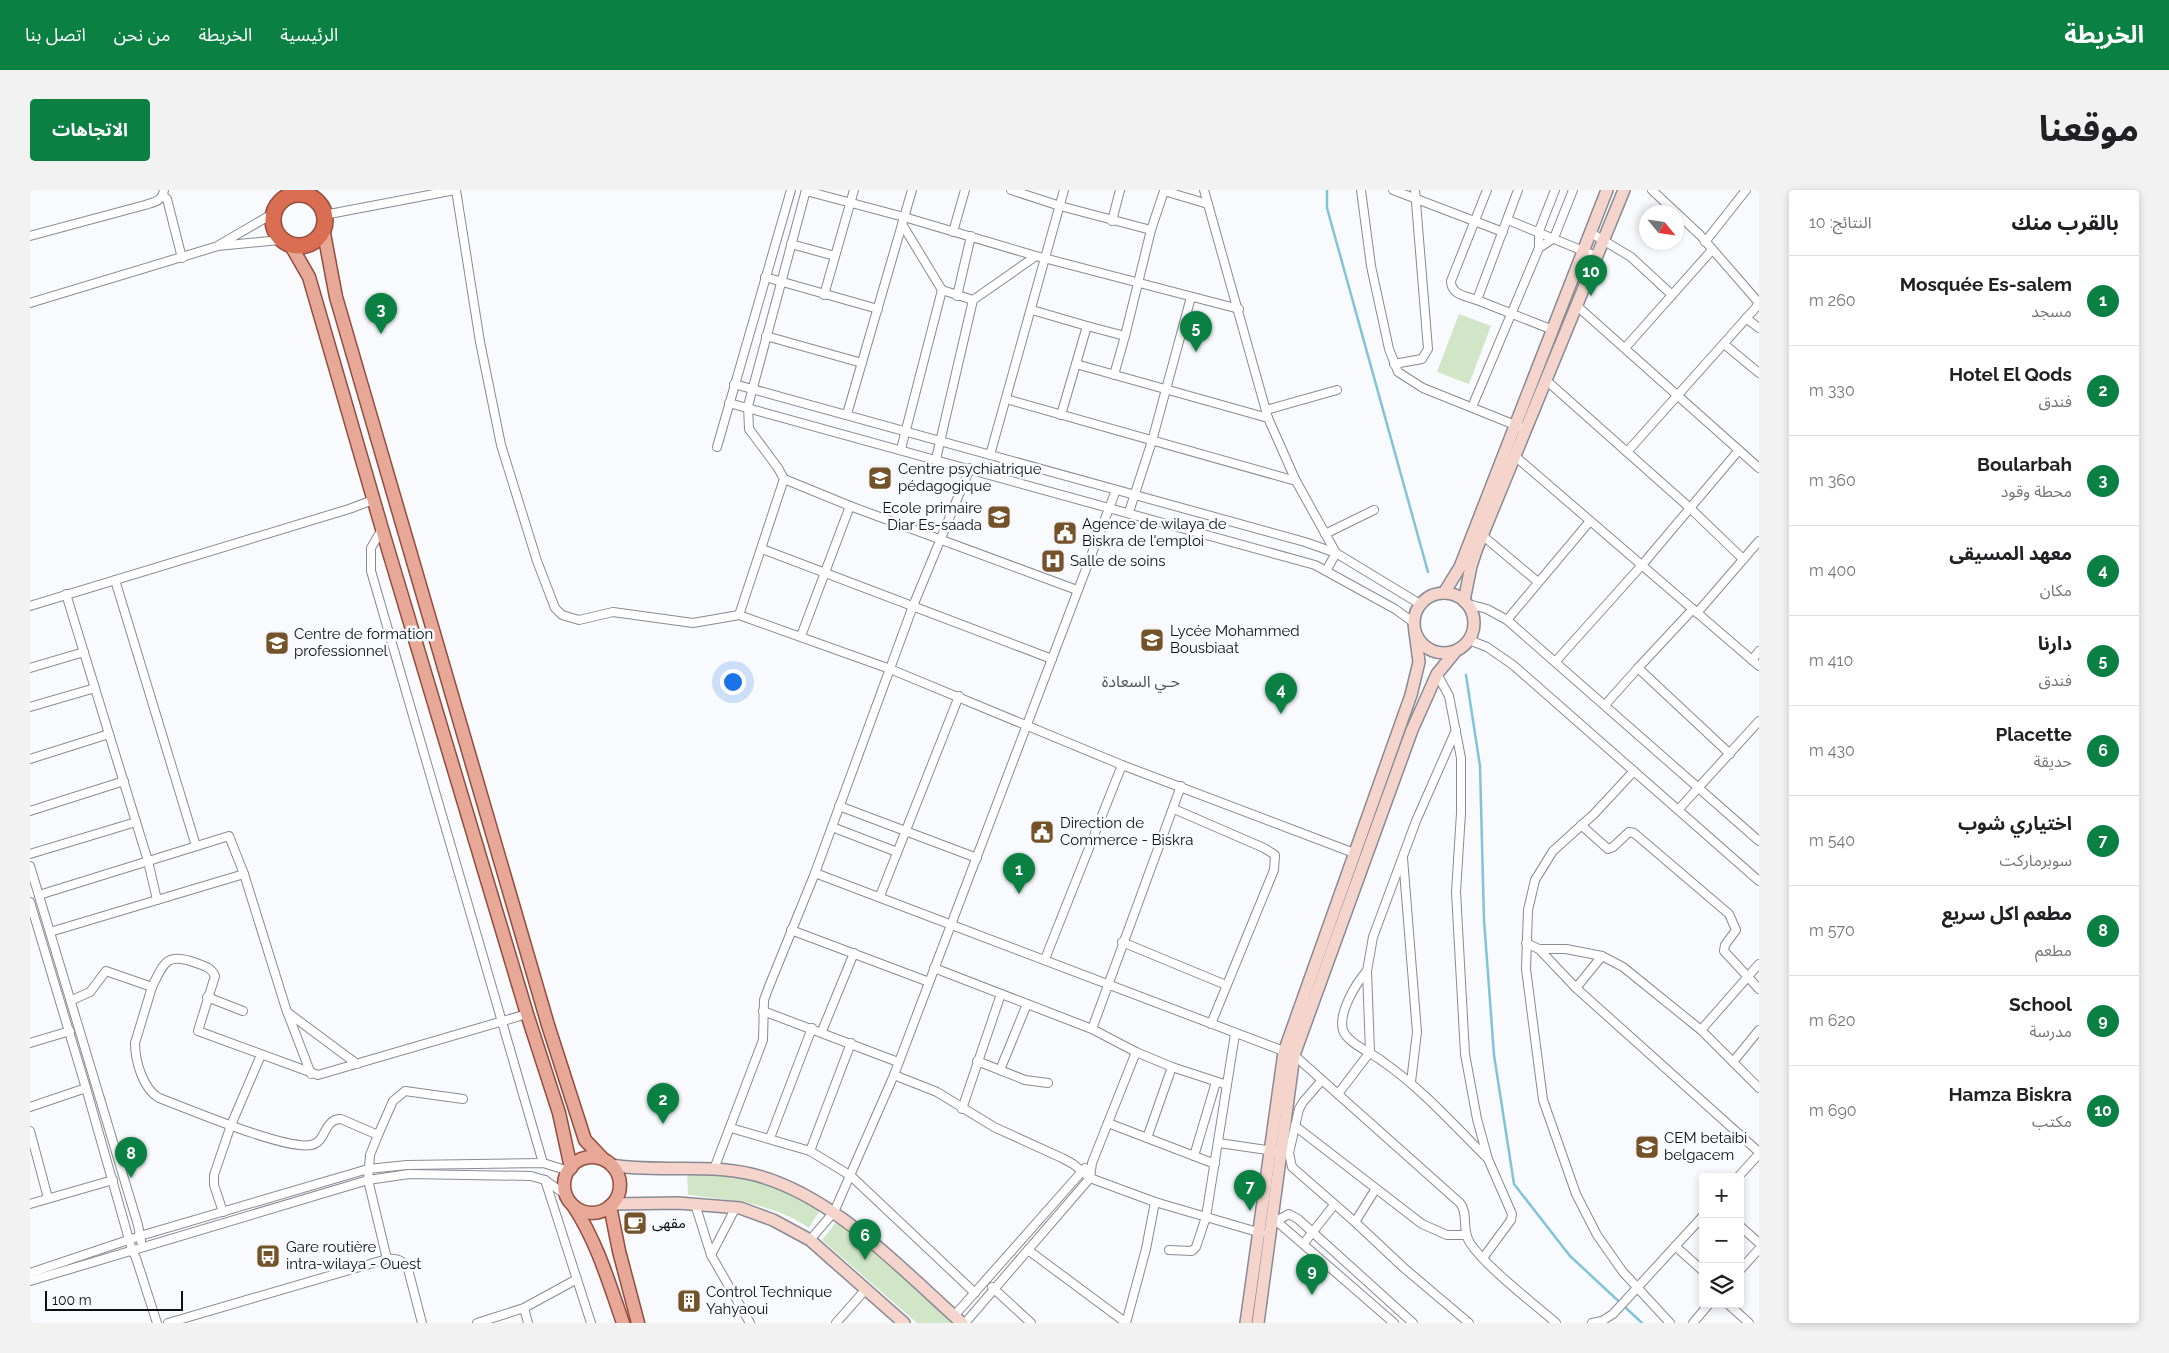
<!DOCTYPE html>
<html lang="ar">
<meta charset="utf-8">
<style>
:root{--surface:#fff;--page:#f2f2f2;--text:#202124;--muted:#757577;--line:#e0e0e0;--accent:#0b8043}
body{margin:0;font-family:Raleway,"Noto Sans Arabic",sans-serif;background:var(--page);color:var(--text);direction:rtl}
.controls{position:absolute;right:15px;bottom:15px;display:grid;overflow:hidden;border-radius:5px;box-shadow:0 2px 8px #0003}
.controls button{width:45px;height:45px;display:grid;place-items:center;padding:0;border:0;border-bottom:1px solid var(--line);background:var(--surface);color:var(--text);font:25px sans-serif}
.compass{position:absolute;left:1609px;top:15px;width:45px;height:45px;border-radius:50%;background:var(--surface);box-shadow:0 2px 8px #0003;rotate:119deg}
.scale{position:absolute;left:15px;bottom:12px;width:138px;box-sizing:border-box;padding-left:5px;border:2px solid #0f1013;border-top:0;font-size:14px;line-height:18px;white-space:nowrap;color:#0f1013;-webkit-text-stroke:4px #f9fafe;paint-order:stroke}
.you{position:absolute;left:702px;top:491px;width:18px;height:18px;margin:-12px;border:4px solid #fff;border-radius:50%;background:#1a73e8;box-shadow:0 0 0 8px #1a73e833}
.badge{display:grid;place-items:center;width:32px;height:32px;border-radius:50%;background:var(--accent);color:#fff;font-size:16px;font-weight:700}
.pin{position:absolute;translate:-50% -41px;filter:drop-shadow(0 1px 2px #0008)}
.pin::after{content:'';position:absolute;top:26px;width:18px;height:15px;background:inherit;clip-path:polygon(0 0,100% 0,50% 100%)}
.list{margin:0;padding:0;list-style:none}
h2{display:flex;justify-content:space-between;align-items:center;height:65px;margin:0;padding:0 20px;font-size:21px}
h2 small{font-size:16px;font-weight:400;color:var(--muted)}
.list li{display:grid;grid-template-columns:32px 1fr auto;gap:15px;align-items:center;box-sizing:border-box;height:90px;padding:0 20px;border-top:1px solid var(--line)}
.list b{display:block;font-size:19px;white-space:nowrap}
.list p{margin:0;font-size:16px;white-space:nowrap;color:var(--muted)}
.list em{font-size:16px;font-style:normal;color:var(--muted)}
.icon{flex:none;width:28px;height:28px;fill:none;stroke:currentColor;stroke-width:2;stroke-linecap:round;stroke-linejoin:round}
.map{position:relative;flex:none;width:1729px;height:1133px;overflow:hidden;direction:ltr;border-radius:5px}
header{display:flex;align-items:center;gap:30px;box-sizing:border-box;height:70px;padding:0 25px;background:var(--accent);color:#fff}
header strong{font-size:24px}
nav{display:flex;gap:28px;margin-inline-start:auto;font-size:18px}
.intro{display:flex;align-items:center;justify-content:space-between;box-sizing:border-box;height:120px;padding:0 30px}
h1{margin:0;font-size:35px}
.button{padding:12px 22px;border-radius:5px;background:var(--accent);color:#fff;font-size:18px;font-weight:700}
main{display:flex;gap:30px;padding:0 30px}
aside{flex:1;background:var(--surface);border-radius:5px;box-shadow:0 2px 8px #0003}
.map>svg:first-child{display:block}
</style>
<header>
<strong>الخريطة</strong>
<nav><a>الرئيسية</a><a>الخريطة</a><a>من نحن</a><a>اتصل بنا</a></nav>
</header>
<div class="intro"><h1>موقعنا</h1><a class="button">الاتجاهات</a></div>
<main>
<aside>
<h2>بالقرب منك<small>النتائج: 10</small></h2>
<ul class="list">
<li><span class="badge">1</span><div><b>Mosquée Es-salem</b><p>مسجد</p></div><em>260 m</em></li>
<li><span class="badge">2</span><div><b>Hotel El Qods</b><p>فندق</p></div><em>330 m</em></li>
<li><span class="badge">3</span><div><b>Boularbah</b><p>محطة وقود</p></div><em>360 m</em></li>
<li><span class="badge">4</span><div><b>معهد المسيقى</b><p>مكان</p></div><em>400 m</em></li>
<li><span class="badge">5</span><div><b>دارنا</b><p>فندق</p></div><em>410 m</em></li>
<li><span class="badge">6</span><div><b>Placette</b><p>حديقة</p></div><em>430 m</em></li>
<li><span class="badge">7</span><div><b>اختياري شوب</b><p>سوبرماركت</p></div><em>540 m</em></li>
<li><span class="badge">8</span><div><b>مطعم اكل سريع</b><p>مطعم</p></div><em>570 m</em></li>
<li><span class="badge">9</span><div><b>School</b><p>مدرسة</p></div><em>620 m</em></li>
<li><span class="badge">10</span><div><b>Hamza Biskra</b><p>مكتب</p></div><em>690 m</em></li>
</ul>
</aside>
<div class="map">
<svg width="1729" height="1133" viewBox="0 0 1729 1133">
<rect width="100%" height="100%" fill="#f9fafe"/>
<g fill="#d1e6c7">
<path d="M1429,124L1461,136L1439,194L1407,182Z"/>
<path d="M657,981L687,983L732,990L791,1018L779,1038C743,1013 701,1010 658,1005Z"/>
<path d="M808,1030L910,1121L923,1133H887L792,1050Z"/>
</g>
<g fill="none" stroke-linecap="round" stroke-linejoin="round">
<g stroke="#81c4d8" stroke-width="2.5">
<path d="M1297,0V18L1398,382"/>
<path d="M1436,485L1450,576L1454,730L1464,865L1484,994L1540,1066L1612,1133"/>
</g>
<g stroke="#898b94" stroke-width="10">
<g id="street">
<path d="M426,0L450,152L471,255L507,371L525,418L532,425L549,430L583,422L663,433L709,425"/>
<path d="M776,0L718,216L719,239L748,278L754,289L709,425L860,479L1092,575L1324,663"/>
<path d="M981,0L1030,16L1121,40"/>
<path d="M1174,0L1238,228L1266,291L1306,363L1296,381"/>
<path d="M1331,0L1341,76L1359,159L1368,182L1393,198L1490,237"/>
<path d="M1363,0L1473,42"/>
<path d="M1488,0L1447,110L1523,140"/>
<path d="M1622,0L1670,45L1729,113"/>
<path d="M776,1L874,27L1006,66L1209,119"/>
<path d="M133,6L137,9L152,68"/>
<path d="M294,25L425,0"/>
<path d="M1478,30L1568,67"/>
<path d="M1082,31L1090,0"/>
<path d="M923,42L935,0"/>
<path d="M1561,43L1601,67L1642,105"/>
<path d="M0,46L115,15C124,12 133,11 134,0"/>
<path d="M1675,52L1716,0"/>
<path d="M761,54L805,66"/>
<path d="M189,55L244,23"/>
<path d="M1509,58L1524,48L1543,0"/>
<path d="M735,87L848,119"/>
<path d="M912,100L943,110"/>
<path d="M794,105L824,0"/>
<path d="M927,106L941,46"/>
<path d="M1447,110C1436,106 1421,105 1421,91L1457,0"/>
<path d="M0,113L188,56L250,50"/>
<path d="M1547,116L1729,278"/>
<path d="M1002,120L1057,136"/>
<path d="M1716,128L1729,138"/>
<path d="M736,146L832,173"/>
<path d="M1095,146L1121,40L1134,1L1178,14"/>
<path d="M1694,154L1729,183"/>
<path d="M1595,158L1682,60"/>
<path d="M1046,174L1238,228"/>
<path d="M1364,174L1392,169L1398,159L1385,0"/>
<path d="M1517,191L1660,318L1713,369"/>
<path d="M704,194L1275,352L1306,363L1390,414"/>
<path d="M976,209L1266,291"/>
<path d="M699,213L1285,375L1365,419L1383,432"/>
<path d="M1442,217L1509,58V41L1525,0"/>
<path d="M1236,220L1307,200"/>
<path d="M817,224L882,0"/>
<path d="M1031,225L1057,136L1095,146L1084,185"/>
<path d="M687,257L761,0"/>
<path d="M871,259L912,100L872,34"/>
<path d="M1597,262L1729,114"/>
<path d="M960,265L1034,0"/>
<path d="M1486,267L1729,476"/>
<path d="M906,269L943,110L1006,66"/>
<path d="M754,289L820,316L1047,400"/>
<path d="M1099,322L1122,251L1161,107"/>
<path d="M352,339L341,358V381L513,973"/>
<path d="M1295,344L1344,320"/>
<path d="M1452,345L1508,392"/>
<path d="M732,359L1022,469"/>
<path d="M85,390L166,656"/>
<path d="M36,404L118,671L127,710"/>
<path d="M1438,414L1457,419L1477,430L1729,651"/>
<path d="M0,416L319,319L343,310"/>
<path d="M1663,419L1608,478L1700,564"/>
<path d="M1667,423L1729,351"/>
<path d="M1477,430L1560,331"/>
<path d="M771,446L820,316"/>
<path d="M1439,450L1457,457L1483,475L1729,691"/>
<path d="M1722,470L1729,461"/>
<path d="M1526,471L1612,375L1709,260"/>
<path d="M0,478L54,462"/>
<path d="M1407,484L1419,506L1431,568V623L1426,702L1435,864L1447,929L1458,969L1482,1024L1481,1030L1453,1068"/>
<path d="M1575,515L1608,478"/>
<path d="M0,517L65,498"/>
<path d="M0,569L79,544"/>
<path d="M1604,581L1564,624L1523,661L1505,690L1498,720L1496,779L1513,910L1546,1004L1567,1045L1593,1082L1640,1133"/>
<path d="M809,616L947,668"/>
<path d="M1144,619L1234,658L1245,665L1244,680L1181,834"/>
<path d="M1648,620L1729,531"/>
<path d="M0,621L94,591"/>
<path d="M1551,635L1578,659L1583,657L1599,642L1604,643L1699,724L1706,740L1695,755L1694,761L1729,799"/>
<path d="M802,637L867,662"/>
<path d="M0,664L106,632"/>
<path d="M1373,668L1387,842L1381,892"/>
<path d="M0,676L108,1035L111,1051"/>
<path d="M785,683L1264,865L1430,1013C1439,1024 1431,1039 1440,1053C1457,1078 1501,1111 1526,1133"/>
<path d="M9,705L199,646L214,684L257,822L327,874"/>
<path d="M850,706L929,506"/>
<path d="M0,712L56,898L102,1060L106,1068L127,1133"/>
<path d="M761,740L899,792"/>
<path d="M20,742L214,684"/>
<path d="M1092,752L1196,795"/>
<path d="M1496,753L1509,759L1546,798L1729,962"/>
<path d="M1509,759H1536L1572,766L1593,777L1671,840L1729,898"/>
<path d="M1015,769L1092,575"/>
<path d="M904,778L1062,839L1106,862L1142,877L1197,895"/>
<path d="M1337,781C1326,793 1308,823 1313,840C1317,853 1342,863 1352,871C1391,898 1423,934 1456,967"/>
<path d="M122,797L105,853C105,871 113,899 129,908C159,919 254,960 281,955C297,952 293,929 311,929L348,945L363,911L375,901L433,909"/>
<path d="M1546,798L1572,766"/>
<path d="M177,807L213,821"/>
<path d="M42,810L60,802L76,781L122,797C134,772 137,762 166,773C174,776 181,777 185,786L168,841L288,885L497,824"/>
<path d="M733,821L868,872"/>
<path d="M258,824L281,884"/>
<path d="M1062,839L1151,596"/>
<path d="M1671,840L1729,774"/>
<path d="M792,841L824,763"/>
<path d="M0,853L40,841"/>
<path d="M947,871L995,890L1018,893"/>
<path d="M1703,872L1729,840"/>
<path d="M970,880L997,814"/>
<path d="M864,885L907,902L964,937L1032,968L1043,974L1060,988L1125,1012L1231,1043"/>
<path d="M1292,890L1273,912L1269,919L1259,963L1262,977L1325,1032L1374,1078L1439,1133"/>
<path d="M1308,904L1340,862L1337,781L1343,747L1386,631L1426,540"/>
<path d="M0,917L56,898"/>
<path d="M932,919L971,804"/>
<path d="M1078,933L1185,974"/>
<path d="M1265,936L1392,1034L1417,1045H1436"/>
<path d="M701,938L780,961L821,986L945,1103"/>
<path d="M0,941L18,1008"/>
<path d="M348,945L340,965L338,990L357,1069"/>
<path d="M740,948L782,838"/>
<path d="M1117,948L1142,877"/>
<path d="M1189,953L1244,961"/>
<path d="M780,961L821,853"/>
<path d="M1164,966L1186,892"/>
<path d="M684,979L733,850L734,810L738,799L785,683L883,416L940,278"/>
<path d="M1708,987L1729,964"/>
<path d="M515,990L561,1133"/>
<path d="M0,1014L83,990"/>
<path d="M665,1014L681,1065L720,1133"/>
<path d="M193,1022L184,995V985L201,935L231,865"/>
<path d="M1244,1029L1364,1133"/>
<path d="M1248,1030L1259,1024L1268,1029L1383,1133"/>
<path d="M1325,1032L1345,1000"/>
<path d="M1710,1036L1729,1053"/>
<path d="M780,1050L804,1022L864,885L1086,300"/>
<path d="M1274,1053L1304,1015"/>
<path d="M1645,1056L1673,1081"/>
<path d="M998,1060L1095,1132"/>
<path d="M1139,1060L1162,1061L1166,1057L1176,1027L1205,844"/>
<path d="M681,1065L706,1017"/>
<path d="M1710,1080L1729,1059"/>
<path d="M0,1083L110,1046L338,979L377,975L513,973L539,981"/>
<path d="M0,1091L338,990L379,984L501,986L515,990L536,1005"/>
<path d="M962,1097L1001,1133"/>
<path d="M1698,1114L1719,1133"/>
<path d="M494,1118L498,1133"/>
<path d="M924,1126L1055,978"/>
<path d="M138,1133L357,1069C367,1068 373,1070 378,1079L392,1133"/>
<path d="M447,1133L494,1118L547,1089"/>
<path d="M806,1133L836,1099"/>
<path d="M935,1133L1060,988L1062,973L1106,862"/>
<path d="M1096,1133L1116,1059L1125,1012"/>
<path d="M1562,1133L1572,1131L1583,1124L1673,1026"/>
<path d="M1663,1133L1679,1114"/>
</g>
</g>
<g stroke="#898b94" stroke-width="14">
<g id="secondary">
<circle cx="1414" cy="433" r="30"/>
<path d="M1414,403L1430,377L1577,0"/>
<path d="M1434,411L1441,376L1447,358L1594,0"/>
<path d="M581,975C627,983 675,973 721,984C802,1003 871,1079 932,1133"/>
<path d="M582,1014L648,1013L710,1018L743,1030L780,1050L874,1133"/>
<path d="M1216,1133L1254,862L1381,505L1389,472L1385,442"/>
<path d="M1228,1133L1264,865L1382,540L1407,484L1425,462"/>
</g>
</g>
<g stroke="#924d3c" stroke-width="15">
<g id="primary">
<path d="M293,38L306,107L518,835L555,950L573,969"/>
<path d="M260,54L279,87L352,339L497,824L529,923L541,978"/>
<circle cx="562" cy="995" r="28"/>
<path d="M580,1016L589,1061L608,1133"/>
<path d="M544,1017C567,1052 579,1093 593,1133"/>
</g>
</g>
<g stroke="#924d3c" stroke-width="18">
<circle id="highway" cx="269" cy="30" r="26"/>
</g>
<use href="#street" stroke="#fff" stroke-width="8"/>
<use href="#secondary" stroke="#f4d4cb" stroke-width="11"/>
<use href="#primary" stroke="#e8a897" stroke-width="12"/>
<use href="#highway" stroke="#d96e52" stroke-width="15"/>
</g>
<defs>
<g id="school-square" transform="scale(1.25)"><rect x="-9" y="-9" width="18" height="18" rx="4" fill="#74522a" stroke="#f9fafe"/><path d="M0-5L7-2L0 1L-7-2ZM-4 1L0 2.5L4 1V4Q0 6-4 4Z" fill="#fff"/></g>
<g id="civic-square" transform="scale(1.25)"><rect x="-9" y="-9" width="18" height="18" rx="4" fill="#74522a" stroke="#f9fafe"/><path d="M-.6-6.5H3V-4.5H.6V-3L4-1V1h2V6H-6V1h2V-1L-.6-3ZM-1.2 2.5V6h2.4V2.5Z" fill="#fff"/></g>
<g id="hospital-square" transform="scale(1.25)"><rect x="-9" y="-9" width="18" height="18" rx="4" fill="#74522a" stroke="#f9fafe"/><path d="M-5-5h3v3.5h4V-5h3V5h-3V1.5h-4V5h-3Z" fill="#fff"/></g>
<g id="university-square" transform="scale(1.25)"><rect x="-9" y="-9" width="18" height="18" rx="4" fill="#74522a" stroke="#f9fafe"/><path d="M0-5L7-2L0 1L-7-2ZM-4 1L0 2.5L4 1V4Q0 6-4 4Z" fill="#fff"/></g>
<g id="cafe-square" transform="scale(1.25)"><rect x="-9" y="-9" width="18" height="18" rx="4" fill="#74522a" stroke="#f9fafe"/><path d="M-5.5-4.5H6V0H3Q3 3.5 0 3.5H-2.5Q-5.5 3.5-5.5 0ZM3-3.2v2h1.7v-2ZM-6 4.5H4V6H-6Z" fill="#fff"/></g>
<g id="bus-square" transform="scale(1.25)"><rect x="-9" y="-9" width="18" height="18" rx="4" fill="#74522a" stroke="#f9fafe"/><path d="M-5-6H5V4H4V6H2V4H-2V6H-4V4H-5ZM-3.5-4V0h7V-4ZM-3.5 1.2v1.5H-2V1.2ZM2 1.2v1.5H3.5V1.2Z" fill="#fff"/></g>
<g id="building-square" transform="scale(1.25)"><rect x="-9" y="-9" width="18" height="18" rx="4" fill="#74522a" stroke="#f9fafe"/><path d="M-4-6H4V6H1V3H-1V6H-4ZM-2.5-4.3h1.7v1.8h-1.7ZM.8-4.3h1.7v1.8H.8ZM-2.5-1h1.7V.8h-1.7ZM.8-1h1.7V.8H.8Z" fill="#fff"/></g>
</defs>
<g fill-rule="evenodd">
<use href="#school-square" x="850" y="288"/>
<use href="#school-square" x="969" y="327"/>
<use href="#civic-square" x="1035" y="343"/>
<use href="#hospital-square" x="1023" y="371"/>
<use href="#school-square" x="1122" y="450"/>
<use href="#university-square" x="247" y="453"/>
<use href="#civic-square" x="1012" y="642"/>
<use href="#school-square" x="1617" y="957"/>
<use href="#cafe-square" x="605" y="1033"/>
<use href="#bus-square" x="238" y="1066"/>
<use href="#building-square" x="659" y="1111"/>
</g>
<g text-anchor="middle" dominant-baseline="central" stroke-width="5" stroke-linejoin="round" paint-order="stroke">
<g font-size="15" fill="#0f1013" stroke="#f9fafe" text-anchor="start">
<text x="868" y="279">Centre psychiatrique<tspan x="868" dy="17">pédagogique</tspan></text>
<text x="952" y="318" text-anchor="end">Ecole primaire<tspan x="952" dy="17">Diar Es-saada</tspan></text>
<text x="1052" y="334">Agence de wilaya de<tspan x="1052" dy="17">Biskra de l'emploi</tspan></text>
<text x="1040" y="371">Salle de soins</text>
<text x="1140" y="441">Lycée Mohammed<tspan x="1140" dy="17">Bousbiaat</tspan></text>
<text x="264" y="444">Centre de formation<tspan x="264" dy="17">professionnel</tspan></text>
<text x="1030" y="633">Direction de<tspan x="1030" dy="17">Commerce - Biskra</tspan></text>
<text x="1634" y="948">CEM betaibi<tspan x="1634" dy="17">belgacem</tspan></text>
<text x="622" y="1033">مقهى</text>
<text x="256" y="1057">Gare routière<tspan x="256" dy="17">intra-wilaya - Ouest</tspan></text>
<text x="676" y="1102">Control Technique<tspan x="676" dy="17">Yahyaoui</tspan></text>
</g>
<g font-size="16" fill="#50525a" stroke="#f9fafe">
<text x="1111" y="491">حـي السعادة</text>
</g>
</g>
</svg>
<div class="controls">
<button>+</button>
<button>−</button>
<button><svg class="icon" aria-label="layers" viewBox="0 0 24 24"><path d="M12 4l9 5-9 5-9-5zM3 14l9 5 9-5"/></svg></button>
</div>
<svg class="compass" viewBox="-18 -18 36 36"><path d="M0-13l5 13h-10z" fill="#e53935"/><path d="M0 13l5-13h-10z" fill="#757577"/></svg>
<div class="scale">100 m</div>
<div class="you"></div>
<div class="pin badge" style="left:989px;top:704px">1</div>
<div class="pin badge" style="left:633px;top:934px">2</div>
<div class="pin badge" style="left:351px;top:144px">3</div>
<div class="pin badge" style="left:1251px;top:524px">4</div>
<div class="pin badge" style="left:1166px;top:162px">5</div>
<div class="pin badge" style="left:835px;top:1070px">6</div>
<div class="pin badge" style="left:1220px;top:1021px">7</div>
<div class="pin badge" style="left:101px;top:988px">8</div>
<div class="pin badge" style="left:1282px;top:1105px">9</div>
<div class="pin badge" style="left:1561px;top:106px">10</div>
</div>
</main>
